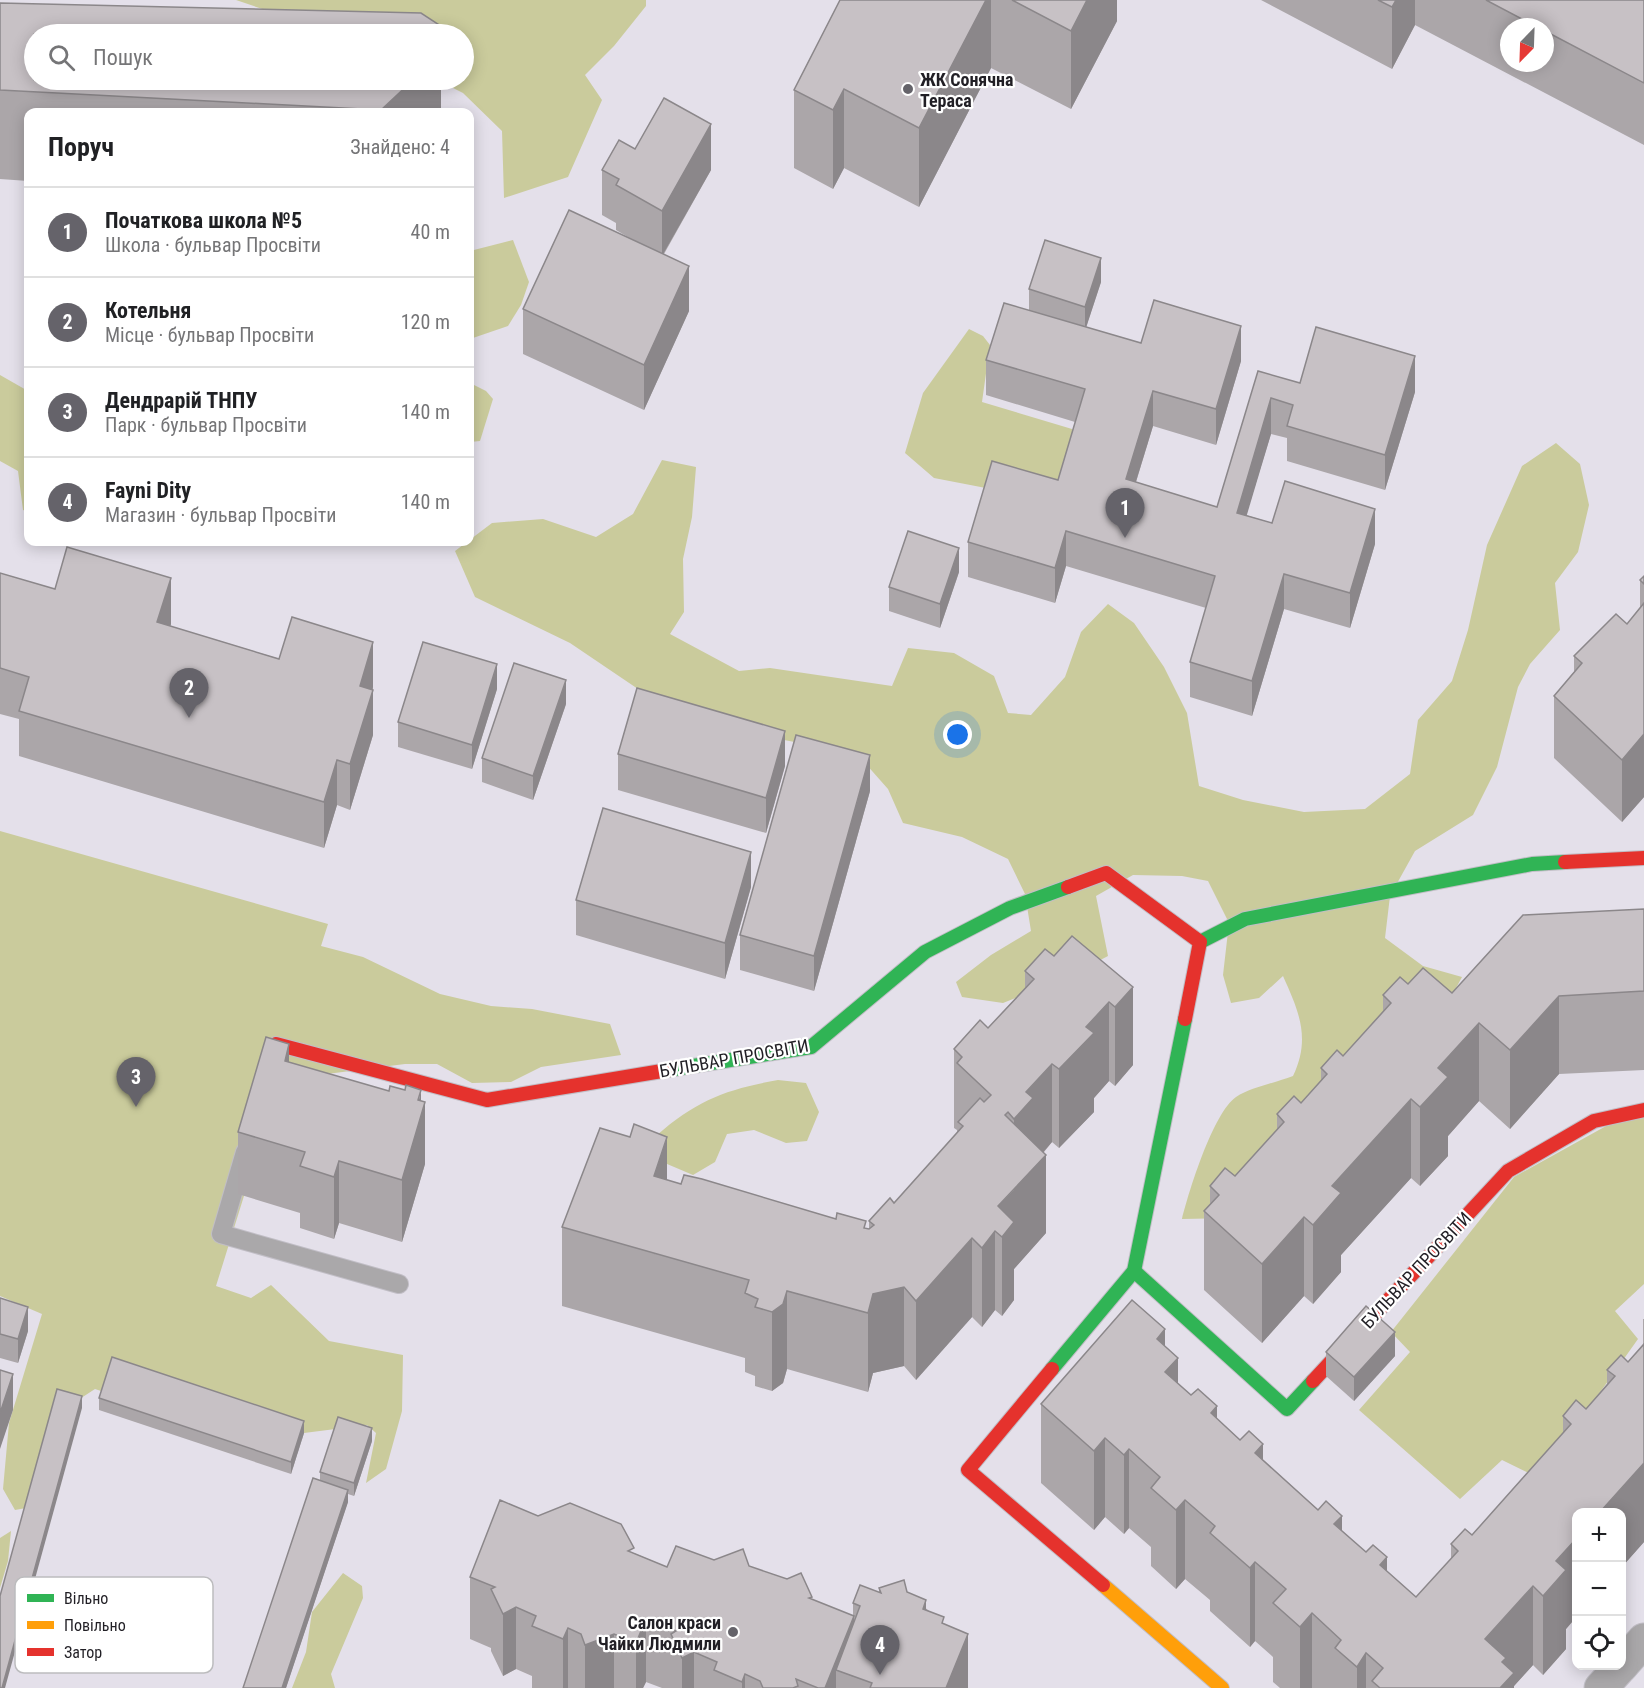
<!DOCTYPE html>
<html lang="uk">
<meta charset="utf-8">
<style>
:root{--surface:#fff;--page:#f2f2f2;--text:#202124;--muted:#757577;--line:#e0e0e0;--accent:#65636a}
body{margin:0;font-family:"Roboto Condensed",sans-serif;background:var(--page);color:var(--text)}
.controls{position:absolute;right:18px;bottom:18px;display:grid;overflow:hidden;border-radius:12px;box-shadow:0 3px 15px #0003}
.controls button{width:54px;height:54px;display:grid;place-items:center;padding:0;border:0;border-bottom:2px solid var(--line);background:var(--surface);color:var(--text);font:30px sans-serif}
.compass{position:absolute;left:1500px;top:18px;width:54px;height:54px;border-radius:50%;background:var(--surface);box-shadow:0 3px 15px #0003;rotate:203deg}
.you{position:absolute;left:958px;top:735px;width:21px;height:21px;margin:-15px;border:4px solid #fff;border-radius:50%;background:#1a73e8;box-shadow:0 0 0 9px #1a73e833}
.badge{display:grid;place-items:center;width:39px;height:39px;border-radius:50%;background:var(--accent);color:#fff;font-size:20px;font-weight:700}
.pin{position:absolute;translate:-50% -50px;filter:drop-shadow(0 2px 3px #0008)}
.pin::after{content:'';position:absolute;top:32px;width:21px;height:18px;background:inherit;clip-path:polygon(0 0,100% 0,50% 100%)}
.list{margin:0;padding:0;list-style:none}
h2{display:flex;justify-content:space-between;align-items:center;height:78px;margin:0;padding:0 24px;font-size:26px}
h2 small{font-size:20px;font-weight:400;color:var(--muted)}
.list li{display:grid;grid-template-columns:39px 1fr auto;gap:18px;align-items:center;box-sizing:border-box;height:90px;padding:0 24px;border-top:2px solid var(--line)}
.list b{display:block;font-size:22px;white-space:nowrap}
.list p{margin:0;font-size:20px;white-space:nowrap;color:var(--muted)}
.list em{font-size:20px;font-style:normal;color:var(--muted)}
.icon{flex:none;width:33px;height:33px;fill:none;stroke:currentColor;stroke-width:2;stroke-linecap:round;stroke-linejoin:round}
.map{position:relative;flex:none;width:1644px;height:1688px;overflow:hidden}
.search{position:absolute;background:var(--surface);box-shadow:0 3px 15px #0003;left:24px;top:24px;width:450px;height:66px;display:flex;align-items:center;gap:15px;box-sizing:border-box;padding:0 21px;border-radius:33px;color:var(--muted);font-size:22px}
.panel{position:absolute;background:var(--surface);box-shadow:0 3px 15px #0003;left:24px;top:108px;width:450px;height:438px;border-radius:12px}
.map>svg:first-child{display:block}
</style>
<div class="map">
<svg width="1644" height="1688" viewBox="0 0 1644 1688">
<rect width="100%" height="100%" fill="#e4e0ea"/>
<g fill="#cacb9c">
<path d="M236,0H646V6L614,46L585,75L602,100L568,177L504,198L502,131L463,93L437,80H464V34H301L277,14Z"/>
<path d="M513,240L529,282L521,305L508,326L470,339V251Z"/>
<path d="M969,329L983,336L990,345L982,402L1072,429L1075,449L1059,481L991,489L934,478L905,453L923,393Z"/>
<path d="M0,375L28,391V512L23,510L18,471L0,461Z"/>
<path d="M470,383L486,391L493,399L480,441L470,442Z"/>
<path d="M1556,443L1580,464L1589,505L1578,552L1555,583L1560,630L1530,664L1518,687L1497,767L1473,815L1415,851L1390,896L1385,938L1423,966L1462,977L1450,999L1234,1218L1182,1219C1189,1191 1213,1113 1236,1097C1252,1087 1275,1083 1293,1076C1311,1038 1299,1012 1283,976L1259,998L1231,1003L1223,975L1229,923L1208,881L1182,876L1133,875L1096,896L1108,956L1064,979L1003,1003L962,997L956,982L991,955L1031,931L1025,894L1008,859L962,837L903,823L888,789L857,754L701,724L638,689L570,643L475,597L455,551L492,523L543,519L596,537L633,514L662,460L696,467L692,517L683,559L684,612L670,634L739,671L770,668L892,686L908,648L954,653L994,676L1008,713L1031,715L1065,677L1081,632L1108,604L1134,623L1164,667L1187,713L1199,786L1243,800L1304,812L1365,809L1410,774L1418,720L1452,681L1468,630L1487,545L1522,466Z"/>
<path d="M0,831L328,924L321,946L363,957L440,994L491,1006L532,1009L610,1024L621,1055L541,1067L511,1082L472,1083L437,1064H405L280,1080L216,1286L251,1298L271,1285L329,1341L403,1355L402,1411L386,1469L366,1483L376,1433L367,1425L304,1433L203,1425L95,1389L75,1402L37,1506L15,1510L3,1489L9,1423L42,1314L0,1296Z"/>
<path d="M778,1080L806,1083L819,1112L807,1141L786,1143L754,1130L727,1134L715,1162L693,1175L660,1161L657,1135C697,1100 727,1089 778,1080Z"/>
<path d="M1644,1105V1284L1615,1311L1638,1339L1539,1478L1502,1460L1460,1499L1359,1410L1410,1352L1391,1332L1514,1177Z"/>
<path d="M11,1531L8,1561L0,1588V1538Z"/>
<path d="M343,1573L362,1586L363,1598L331,1674L335,1688H292L306,1652L312,1612Z"/>
</g>
<g fill="none" stroke-linecap="round" stroke-linejoin="round">
<g stroke="#c1bec6" stroke-width="20">
<path id="lane" d="M245,1152L221,1234L399,1284"/>
</g>
<g stroke="#c1bec6" stroke-width="35">
<g id="street">
<path d="M1622,1665L1644,1640"/>
<path d="M1601,1688L1621,1666"/>
</g>
</g>
<g stroke="#c1bec6" stroke-width="16">
<g id="fast">
<path d="M1200,942L1245,919L1532,864L1565,862"/>
<path d="M668,1070L811,1047L925,952L1010,908L1068,887"/>
<path d="M1134,1271L1287,1409L1313,1381"/>
<path d="M1052,1369L1134,1271L1185,1019"/>
</g>
</g>
<g stroke="#c1bec6" stroke-width="16">
<path id="slow" d="M1103,1585L1222,1688"/>
</g>
<g stroke="#c1bec6" stroke-width="16">
<g id="jam">
<path d="M1565,862L1644,858"/>
<path d="M1068,887L1106,873L1200,942L1185,1019"/>
<path d="M276,1044L487,1100L668,1070"/>
<path d="M1052,1369L968,1470L1103,1585"/>
<path d="M1313,1381L1508,1171L1594,1121L1644,1110"/>
</g>
</g>
<use href="#lane" stroke="#aaa8aa" stroke-width="18"/>
<use href="#street" stroke="#aaa8aa" stroke-width="33"/>
<use href="#fast" stroke="#30b455" stroke-width="14"/>
<use href="#slow" stroke="#ff9f0a" stroke-width="14"/>
<use href="#jam" stroke="#e5322d" stroke-width="14"/>
</g>
<g fill="#aba6a9" fill-rule="evenodd">
<path d="M840,0H1117V21L1071,109L991,68L919,207L844,168L833,189L794,168V90Z"/>
<path d="M1261,0H1644V145L1415,25L1392,69ZM1509,27H1545V63H1509Z"/>
<path d="M0,3L441,34V112H28V181L0,179Z"/>
<path d="M635,149L711,170L664,254L689,311L644,410L523,354V309L633,240L616,230V223L602,215V170Z"/>
<path d="M1101,282L1086,327L1141,343L1241,361L1216,445L1153,426L1136,482L1217,507L1258,371L1300,383L1415,392L1385,490L1287,461V438L1271,434L1246,515L1272,523L1375,544L1350,628L1284,609L1252,716L1190,697V662L1206,608L1066,566L1055,603L968,577V542L1058,480L1075,422L986,395V360L1029,310V289Z"/>
<path d="M959,572L940,628L889,611V587Z"/>
<path d="M0,573L171,624L170,626L373,687V735L350,810L337,805L324,848L19,756V719L0,714Z"/>
<path d="M1644,576V797L1622,822L1554,758V696L1574,672V656L1627,624L1640,608V580Z"/>
<path d="M497,689L472,769L398,747V722Z"/>
<path d="M566,704L533,800L482,782V758Z"/>
<path d="M618,754L785,766L766,833L618,790Z"/>
<path d="M870,791L814,991L740,970V935Z"/>
<path d="M751,887L725,979L576,935V900Z"/>
<path d="M1644,909V1070L1559,1074L1510,1129L1479,1101L1448,1136V1156L1420,1186L1411,1178L1341,1255V1272L1313,1304L1304,1296L1262,1343L1204,1290V1211L1210,1204V1186L1235,1176L1277,1130V1114L1301,1103L1321,1081V1068L1343,1056L1383,1011V995L1408,984L1452,993Z"/>
<path d="M1054,956L1133,987V1065L1115,1086L1109,1081L1094,1098V1112L1059,1148L1052,1142L1044,1152L1046,1233L1014,1269V1300L1002,1316L995,1310L982,1327L972,1317L916,1380L904,1366L873,1373L868,1392L787,1369L783,1383L772,1391L755,1386V1376L745,1372V1358L562,1306V1227L667,1180L681,1184L869,1229V1221L894,1203L957,1133V1130L954,1128V1049L988,1028L1025,988V971Z"/>
<path d="M289,1062L421,1101L425,1164L402,1242L339,1223L334,1239L300,1228V1213L238,1194V1132Z"/>
<path d="M0,1298L28,1331L18,1363L0,1358Z"/>
<path d="M1643,1319H1644V1542L1566,1629V1649L1543,1675L1533,1665L1514,1686V1688H1280L1273,1682V1657L1255,1641L1250,1647L1210,1611V1600L1185,1579L1176,1589L1151,1566V1547L1129,1528L1124,1534L1105,1517L1094,1530L1041,1483V1404L1165,1347L1178,1384L1416,1597L1451,1559V1544L1472,1535L1563,1433V1416L1586,1409L1607,1384V1370L1628,1362L1643,1345Z"/>
<path d="M1326,1352L1395,1356L1354,1401L1326,1376Z"/>
<path d="M99,1398L304,1433L291,1474L99,1410Z"/>
<path d="M372,1441L354,1496L348,1494V1502L286,1688H243L320,1480V1472Z"/>
<path d="M634,1553L667,1567L714,1560L749,1566L812,1600L853,1616V1603L879,1592V1588L907,1592L944,1624L968,1688H662L646,1682L643,1688H532V1676L516,1669L503,1676L491,1651V1648L470,1639V1577Z"/>
</g>
<g fill="#8b878a">
<path d="M986,0H991V68L919,207V128Z"/>
<path d="M1087,0H1117V21L1071,109V31Z"/>
<path d="M1396,0H1415V25L1392,69V7Z"/>
<path d="M413,80H441V112H381V110Z"/>
<path d="M844,89V168L833,189V110Z"/>
<path d="M711,124V170L662,256V211Z"/>
<path d="M1101,258V282L1085,331V307Z"/>
<path d="M689,266V311L644,410V365Z"/>
<path d="M1241,326V361L1216,445V409Z"/>
<path d="M1415,356V392L1385,490V455Z"/>
<path d="M1153,391V426L1126,514V479Z"/>
<path d="M1271,398V434L1237,548V513Z"/>
<path d="M1375,509V544L1350,628V593Z"/>
<path d="M1066,531V566L1055,603V568Z"/>
<path d="M959,548V572L940,628V604Z"/>
<path d="M1284,574V609L1252,716V681Z"/>
<path d="M171,578V624L157,667V622Z"/>
<path d="M373,642V687L360,731V686Z"/>
<path d="M497,664V689L472,769V745Z"/>
<path d="M566,680V704L533,800V776Z"/>
<path d="M373,690V735L350,810V764Z"/>
<path d="M785,731V766L766,833V798Z"/>
<path d="M1644,734V797L1622,822V760Z"/>
<path d="M870,755V791L814,991V956Z"/>
<path d="M337,760V805L324,848V802Z"/>
<path d="M751,852V887L725,979V943Z"/>
<path d="M1133,987V1065L1115,1086V1007Z"/>
<path d="M1559,996V1074L1510,1129V1050Z"/>
<path d="M1109,1002V1081L1094,1098V1112L1059,1148V1069L1086,1027Z"/>
<path d="M1479,1023V1101L1448,1136V1156L1420,1186V1107L1438,1068Z"/>
<path d="M289,1044V1107L285,1061Z"/>
<path d="M1052,1064V1142L1033,1164L1046,1155V1233L1014,1269V1300L1002,1316V1237L998,1206L1014,1190V1119L1026,1092Z"/>
<path d="M421,1090V1116L425,1102V1164L402,1242V1180Z"/>
<path d="M1411,1099V1178L1341,1255V1272L1313,1304V1225L1332,1186Z"/>
<path d="M667,1137V1215L654,1255V1176Z"/>
<path d="M339,1161V1223L334,1239V1177Z"/>
<path d="M1304,1217V1296L1262,1343V1264Z"/>
<path d="M995,1231V1310L982,1327V1248Z"/>
<path d="M972,1238V1317L916,1380V1301Z"/>
<path d="M904,1287V1366L873,1373L868,1392V1313L873,1294Z"/>
<path d="M787,1291V1369L783,1383L772,1391V1312Z"/>
<path d="M28,1307V1331L18,1363V1339Z"/>
<path d="M1165,1329V1372L1178,1358V1437L1157,1339Z"/>
<path d="M1395,1332V1356L1354,1401V1377Z"/>
<path d="M13,1374V1410L0,1449V1413Z"/>
<path d="M82,1396V1408L5,1688H2Z"/>
<path d="M1217,1406V1484L1211,1413Z"/>
<path d="M304,1421V1433L291,1474V1462Z"/>
<path d="M372,1428V1441L354,1496V1483Z"/>
<path d="M1105,1438V1517L1094,1530V1451Z"/>
<path d="M1263,1444V1522L1255,1453Z"/>
<path d="M1129,1449V1528L1124,1534V1455Z"/>
<path d="M1644,1463V1542L1622,1567V1512H1600Z"/>
<path d="M348,1490V1502L286,1688H282Z"/>
<path d="M1185,1500V1579L1176,1589V1510Z"/>
<path d="M1342,1516V1594L1334,1524Z"/>
<path d="M1576,1539V1617L1566,1629V1649L1543,1675V1596L1556,1561Z"/>
<path d="M1387,1557V1636L1380,1565Z"/>
<path d="M1255,1562V1641L1250,1647V1568Z"/>
<path d="M1533,1586V1665L1514,1686V1688H1485V1639Z"/>
<path d="M926,1600V1662L923,1609Z"/>
<path d="M516,1607V1669L503,1676V1614Z"/>
<path d="M1312,1613V1688H1300V1627Z"/>
<path d="M854,1616V1677L836,1670V1688H825Z"/>
<path d="M646,1619V1682L643,1688H636V1643Z"/>
<path d="M568,1628V1688H563V1639Z"/>
<path d="M614,1634V1688H585V1645Z"/>
<path d="M968,1634V1688H946Z"/>
<path d="M694,1652V1688H682V1658Z"/>
<path d="M1366,1653V1688H1357V1667Z"/>
<path d="M745,1674V1688H742V1682Z"/>
</g>
<g fill="#c7c1c5" stroke="#8b878a" stroke-width="1.5">
<path d="M840,0H986L919,128L844,89L833,110L794,90Z"/>
<path d="M1012,0H1087L1071,31Z"/>
<path d="M1378,0H1396L1392,7Z"/>
<path d="M1486,0H1644V83L1545,31V27H1537Z"/>
<path d="M0,3L421,13L441,26L440,34H34V80H413L381,110L0,90Z"/>
<path d="M664,98L711,124L662,211L616,185L619,179L602,170L619,140L635,149Z"/>
<path d="M569,210L689,266L644,365L523,309Z"/>
<path d="M1045,240L1101,258L1085,307L1029,289Z"/>
<path d="M1154,300L1241,326L1216,409L1153,391L1126,479L1217,507L1258,371L1300,383L1316,327L1415,356L1385,455L1287,426L1293,405L1271,398L1237,513L1272,523L1285,481L1375,509L1350,593L1284,574L1252,681L1190,662L1215,576L1066,531L1055,568L968,542L992,461L1058,480L1085,389L986,360L1004,303L1141,343Z"/>
<path d="M908,531L959,548L940,604L889,587Z"/>
<path d="M67,547L171,578L157,622L279,659L292,617L373,642L360,686L373,690L350,764L337,760L324,802L19,711L29,677L0,668V573L55,589Z"/>
<path d="M1644,576V584L1640,580Z"/>
<path d="M1644,603V734L1622,760L1554,696L1582,663L1574,656L1616,614L1627,624Z"/>
<path d="M423,642L497,664L472,745L398,722Z"/>
<path d="M514,663L566,680L533,776L482,758Z"/>
<path d="M637,688L785,731L766,798L618,754Z"/>
<path d="M796,735L870,755L814,956L740,935Z"/>
<path d="M603,808L751,852L725,943L576,900Z"/>
<path d="M1644,909V991L1559,996L1510,1050L1479,1023L1438,1068L1448,1077L1420,1107L1411,1099L1332,1186L1341,1193L1313,1225L1304,1217L1262,1264L1204,1211L1219,1195L1210,1186L1225,1168L1235,1176L1284,1122L1277,1114L1294,1096L1301,1103L1327,1074L1321,1068L1337,1050L1343,1056L1391,1003L1383,995L1400,977L1408,984L1423,968L1452,993L1523,915Z"/>
<path d="M1072,936L1133,987L1115,1007L1109,1002L1086,1027L1094,1033L1059,1069L1052,1064L1026,1092L1033,1098L1014,1119L1008,1112L1005,1115L1046,1155L998,1206L1014,1222L1002,1237L995,1231L982,1248L972,1238L916,1301L904,1287L873,1294L868,1313L787,1291L783,1304L772,1312L755,1307L758,1299L745,1293L749,1280L562,1227L600,1128L630,1137L634,1124L667,1137L654,1176L681,1184L684,1175L702,1179L836,1219L837,1213L866,1221L864,1228L869,1229L874,1225L869,1221L890,1198L894,1203L963,1126L958,1122L980,1098L984,1102L991,1095L957,1063L962,1057L954,1049L980,1020L988,1028L1034,979L1025,971L1045,949L1054,956Z"/>
<path d="M266,1037L289,1044L285,1061L389,1091L390,1086L405,1090L406,1085L421,1090L418,1100L425,1102L402,1180L339,1161L334,1177L300,1166L305,1152L238,1132Z"/>
<path d="M0,1298L28,1307L18,1339L0,1334Z"/>
<path d="M1132,1300L1165,1329L1157,1339L1178,1358L1165,1372L1191,1395L1198,1389L1217,1406L1211,1413L1240,1440L1249,1431L1263,1444L1255,1453L1318,1510L1326,1501L1342,1516L1334,1524L1366,1552L1373,1545L1387,1557L1380,1565L1416,1597L1458,1551L1451,1544L1465,1529L1472,1535L1571,1424L1563,1416L1576,1400L1586,1409L1615,1376L1607,1370L1621,1355L1628,1362L1644,1344V1463L1600,1512H1576V1539L1556,1561L1566,1570L1543,1596L1533,1586L1485,1639L1506,1658L1502,1662L1514,1673L1500,1688H1380L1372,1681L1383,1668L1366,1653L1357,1667L1335,1648L1341,1640L1312,1613L1300,1627L1273,1603L1286,1589L1255,1562L1250,1568L1210,1533L1215,1526L1185,1500L1176,1510L1151,1488L1160,1477L1129,1449L1124,1455L1105,1438L1094,1451L1041,1404Z"/>
<path d="M1366,1306L1395,1332L1354,1377L1326,1352Z"/>
<path d="M112,1357L304,1421L291,1462L99,1398Z"/>
<path d="M0,1370L13,1374L0,1413Z"/>
<path d="M57,1389L82,1396L2,1688H0V1596Z"/>
<path d="M338,1417L372,1428L354,1483L320,1472Z"/>
<path d="M313,1478L348,1490L282,1688H243Z"/>
<path d="M500,1500L538,1516L570,1503L621,1524L634,1548L628,1551L667,1567L676,1546L714,1560L743,1549L749,1566L787,1579L801,1573L812,1597L809,1598L854,1616L825,1688H818L796,1679L798,1686L793,1688H763L760,1681L745,1674L742,1682L714,1670L717,1662L694,1652L682,1658L671,1634L676,1631L646,1619L636,1643L614,1634L585,1645L581,1634L568,1628L563,1639L532,1626L536,1616L516,1607L503,1614L491,1589L495,1587L470,1577Z"/>
<path d="M904,1580L907,1592L926,1600L923,1609L944,1617L942,1623L968,1634L946,1688H870L872,1683L836,1670L860,1606L853,1603L860,1585L881,1593L879,1588Z"/>
</g>
<g fill="#65636a" stroke="#fff" stroke-width="2">
<circle cx="908" cy="89" r="6"/>
<circle cx="733" cy="1632" r="6"/>
</g>
<g text-anchor="middle" dominant-baseline="central" stroke-width="4.5" stroke-linejoin="round" paint-order="stroke">
<g font-size="18" font-weight="bold" fill="#211f25" stroke="#fff" text-anchor="start">
<text x="920" y="79">ЖК Сонячна<tspan x="920" dy="21">Тераса</tspan></text>
<text x="721" y="1622" text-anchor="end">Салон краси<tspan x="721" dy="21">Чайки Людмили</tspan></text>
</g>
<g font-size="18" fill="#211f25" stroke="#fff">
<text transform="translate(734 1058) rotate(-10)">БУЛЬВАР ПРОСВІТИ</text>
<text transform="translate(1416 1270) rotate(-47)">БУЛЬВАР ПРОСВІТИ</text>
</g>
</g>
<rect x="15" y="1577" width="198" height="96" rx="9" fill="#fff" stroke="#bcbcbe" stroke-width="1.5"/>
<rect x="27" y="1594" width="27" height="8" fill="#30b455"/>
<rect x="27" y="1621" width="27" height="8" fill="#ff9f0a"/>
<rect x="27" y="1648" width="27" height="8" fill="#e5322d"/>
<g font-size="16" fill="#211f25">
<text x="64" y="1604">Вільно</text>
<text x="64" y="1631">Повільно</text>
<text x="64" y="1658">Затор</text>
</g>
</svg>
<div class="controls">
<button>+</button>
<button>−</button>
<button><svg class="icon" aria-label="locate" viewBox="0 0 24 24"><circle cx="12" cy="12" r="6"/><path d="M12 2v4M12 18v4M2 12h4M18 12h4"/></svg></button>
</div>
<svg class="compass" viewBox="-18 -18 36 36"><path d="M0-13l5 13h-10z" fill="#e53935"/><path d="M0 13l5-13h-10z" fill="#757577"/></svg>
<div class="you"></div>
<div class="pin badge" style="left:1125px;top:538px">1</div>
<div class="pin badge" style="left:189px;top:718px">2</div>
<div class="pin badge" style="left:136px;top:1107px">3</div>
<div class="pin badge" style="left:880px;top:1675px">4</div>
<div class="search"><svg class="icon" aria-label="search" viewBox="0 0 24 24"><circle cx="10" cy="10" r="6"/><path d="M15 15l6 6"/></svg>Пошук</div>
<section class="panel">
<h2>Поруч<small>Знайдено: 4</small></h2>
<ul class="list">
<li><span class="badge">1</span><div><b>Початкова школа №5</b><p>Школа · бульвар Просвіти</p></div><em>40 m</em></li>
<li><span class="badge">2</span><div><b>Котельня</b><p>Місце · бульвар Просвіти</p></div><em>120 m</em></li>
<li><span class="badge">3</span><div><b>Дендрарій ТНПУ</b><p>Парк · бульвар Просвіти</p></div><em>140 m</em></li>
<li><span class="badge">4</span><div><b>Fayni Dity</b><p>Магазин · бульвар Просвіти</p></div><em>140 m</em></li>
</ul>
</section>
</div>
